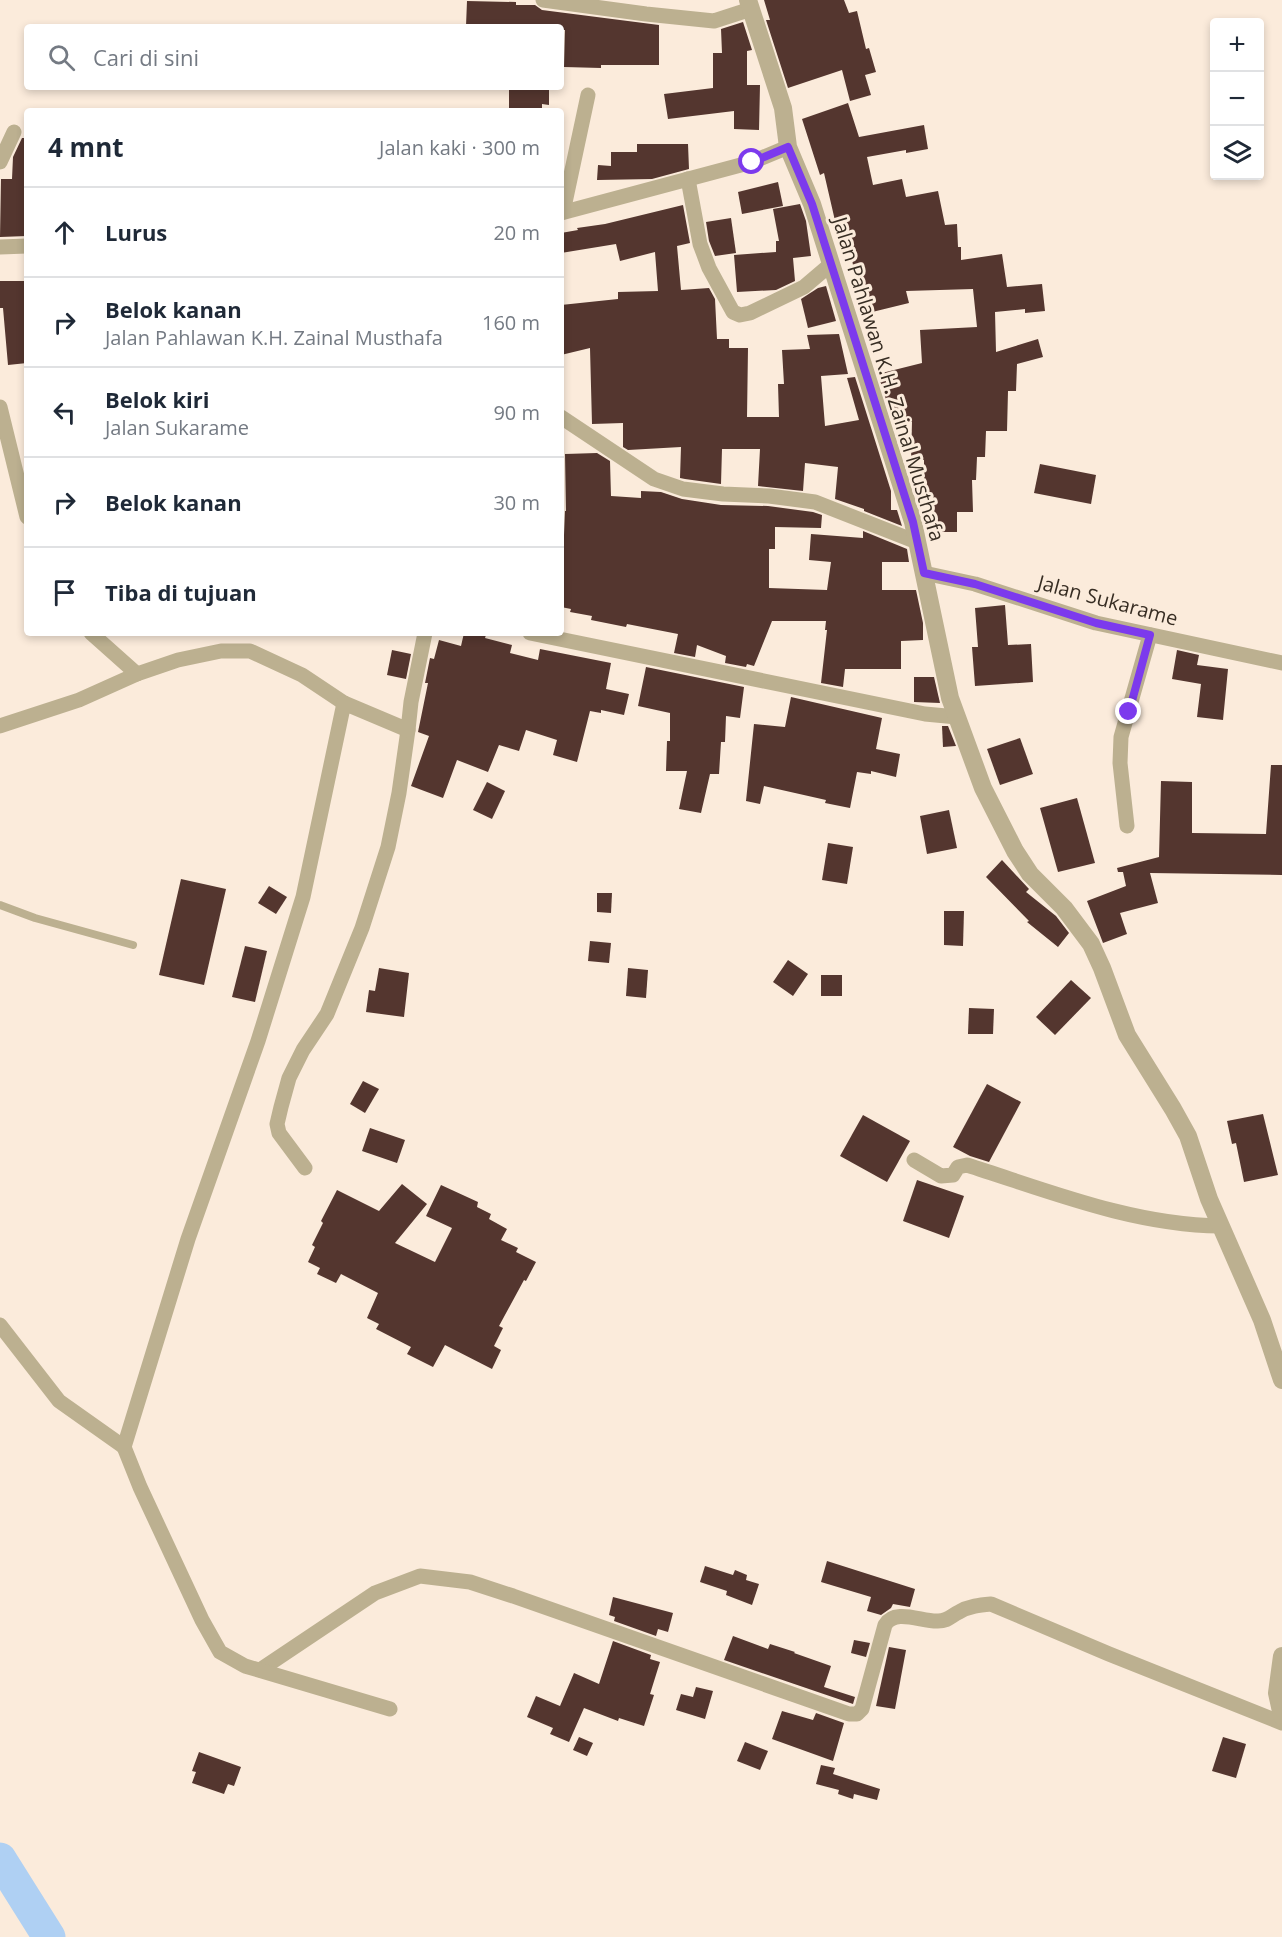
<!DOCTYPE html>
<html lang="id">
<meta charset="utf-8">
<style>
:root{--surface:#fff;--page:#f2f2f3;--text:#1f2937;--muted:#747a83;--line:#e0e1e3}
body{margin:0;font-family:"Open Sans",sans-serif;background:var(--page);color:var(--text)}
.controls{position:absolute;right:18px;top:18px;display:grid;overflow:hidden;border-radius:6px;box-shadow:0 3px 9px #0003}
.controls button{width:54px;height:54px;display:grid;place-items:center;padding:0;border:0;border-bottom:2px solid var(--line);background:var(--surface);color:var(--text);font:30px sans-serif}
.stop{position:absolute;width:18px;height:18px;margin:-14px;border:4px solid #7c3aed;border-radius:50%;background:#fff}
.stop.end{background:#7c3aed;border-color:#fff;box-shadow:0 2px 6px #0008}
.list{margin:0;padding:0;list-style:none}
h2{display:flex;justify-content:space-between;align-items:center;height:78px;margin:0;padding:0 24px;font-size:26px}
h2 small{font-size:20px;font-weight:400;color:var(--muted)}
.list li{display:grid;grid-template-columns:39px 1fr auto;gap:18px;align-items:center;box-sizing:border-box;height:90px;padding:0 24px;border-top:2px solid var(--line)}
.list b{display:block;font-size:22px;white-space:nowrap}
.list p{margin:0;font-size:20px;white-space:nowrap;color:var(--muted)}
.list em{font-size:20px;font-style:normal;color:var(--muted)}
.icon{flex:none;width:33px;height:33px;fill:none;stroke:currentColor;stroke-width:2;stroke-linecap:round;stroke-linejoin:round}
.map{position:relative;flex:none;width:1282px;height:1937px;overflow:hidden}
.search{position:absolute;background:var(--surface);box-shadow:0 3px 9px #0003;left:24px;top:24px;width:540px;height:66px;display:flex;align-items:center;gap:15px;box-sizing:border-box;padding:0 21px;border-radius:6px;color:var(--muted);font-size:22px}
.panel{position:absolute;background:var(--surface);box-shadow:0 3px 9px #0003;left:24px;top:108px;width:540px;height:528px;border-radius:6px}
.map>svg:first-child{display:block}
</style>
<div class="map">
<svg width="1282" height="1937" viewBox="0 0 1282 1937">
<rect width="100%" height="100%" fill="#fbebdb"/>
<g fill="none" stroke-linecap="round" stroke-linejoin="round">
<path stroke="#afd0f3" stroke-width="33" d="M0,1859L49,1937"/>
</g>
<g fill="#54362f">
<path d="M764,0H844L849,13L857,11L866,49L869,48L876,72L865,75L871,95L850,101L842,70L788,88L766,20H770Z"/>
<path d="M467,1L516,2V5H535L542,10L659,25V65H601V68L564,67L565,30H561V27L466,26Z"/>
<path d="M743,22L752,50L747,51V85H760L759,130L734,129V111L668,119L664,94L713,88V53H722L721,29Z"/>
<path d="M509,87H549V105L542,104V111H509Z"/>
<path d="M848,103L859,137L924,125L928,149L906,153V150L867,157L873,185L902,179L906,197L938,191L945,225L957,224L958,247H961V260L1002,254L1007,287L1042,284L1045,311L1025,313V309L995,312L996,352L1038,339L1043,357L1017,364L1016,391H1008L1007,431H986L985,457H977L976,480H972L973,512H957V532H927L922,512H924V460H911L912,422H893L878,374L922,363L920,330L977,327L973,289L906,291L909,303L864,314L854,273L849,236L839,238L824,173L820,175L802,119Z"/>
<path d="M22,138H27V236L0,237L1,179H12L13,157Z"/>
<path d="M637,144H688L689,169L652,179L597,180L598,165L611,166V152H637Z"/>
<path d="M778,182L783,206L742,214L738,192Z"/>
<path d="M800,204L806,221L811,256L793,258L795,281L776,290L737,292L734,255L776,252V241H779L773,209Z"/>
<path d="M683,205L690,243L677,246L681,290L709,288L715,299L717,339H729V348H748L747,417H779L778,384H784L782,350L810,349L807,335L839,334L848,374L821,376L825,426L859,420L847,378L855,377L891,491V510H897L902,526L864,511V509L835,499L838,467L805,463L803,491L758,486L760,449H722L721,484L685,479L680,478L681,447L628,450L623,447V423L592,424L590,348L561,355V305L618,299V292L658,291L655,252L620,261L616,244L561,253V233L578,230L577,228L605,224Z"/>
<path d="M731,218L736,253L715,256L709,241L706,222Z"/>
<path d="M0,281H27V363L8,365L3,308H0Z"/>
<path d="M826,286L836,321L808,328L801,299L818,288Z"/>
<path d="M597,453L610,461L611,496L641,498V491L661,492L682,499L721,505L768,506L813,512L822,515L821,528L775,527V549H769V588L827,590L831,562L809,560L811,534L863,538V531L907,549L909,562H882V590H916L923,623V640L901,641V669H845L843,687L821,683L827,630H825L826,621H772L754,666L747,664L746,667L725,663L726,656L697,645L695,657L674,653L678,634L627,624L626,627L591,620L592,616L570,612L571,609L561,607L565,511H566L565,454Z"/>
<path d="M1040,464L1096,475L1091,504L1034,493Z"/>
<path d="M1005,605L1008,645L1031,644L1033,682L975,686L972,647H978L975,608Z"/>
<path d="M464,633L486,635L485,638L512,645L510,653L538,660L540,649L611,663L606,689L629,694L624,715L601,710V713L590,711L577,762L553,755L557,740L526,730L519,751L499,745L488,772L457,760L443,798L411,786L429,736L418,732L428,683H425L430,658L434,659L439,640L461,646Z"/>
<path d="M392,650L411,654L406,679L387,675Z"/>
<path d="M1177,650L1199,655L1197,665L1228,669L1223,720L1197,717L1201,684L1172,679Z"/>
<path d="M646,667L744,687L740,718L726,716L725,742H721L719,774H710L701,813L679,809L687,771H666L667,741H670V713L638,706Z"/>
<path d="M914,677H934L940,703L914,702Z"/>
<path d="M791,697L882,718L876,749L900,754L896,777L871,771V774L857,772L850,808L825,803L826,800L764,786L760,804L746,801L754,724L785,727Z"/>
<path d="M942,726H948L956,746L943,747Z"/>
<path d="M1020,738L1033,774L1000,785L987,749Z"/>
<path d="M1271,765H1282V875L1150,873L1158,903L1120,913L1127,934L1103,943L1087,901L1126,886L1123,872H1118L1117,868L1159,857L1161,781L1192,782V833L1266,834Z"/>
<path d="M487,782L505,791L492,819L473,810Z"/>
<path d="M1077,798L1095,863L1058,872L1040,808Z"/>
<path d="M949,810L957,848L927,854L920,816Z"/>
<path d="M828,843L853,847L847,884L822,880Z"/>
<path d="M1002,860L1029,889L1026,892L1056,916L1069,933L1058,947L1027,922L1029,921L986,877Z"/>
<path d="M181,879L226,889L204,985L159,975Z"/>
<path d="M269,886L287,897L276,914L258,903Z"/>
<path d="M597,893H612L611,913L597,912Z"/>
<path d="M944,911H964L963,946L944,945Z"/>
<path d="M590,941L611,943L609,963L588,961Z"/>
<path d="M245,946L267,951L255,1002L232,997Z"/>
<path d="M788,960L808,974L793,996L773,982Z"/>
<path d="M379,968L409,973L404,1017L366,1012L369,990L375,991Z"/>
<path d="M628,968L648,970L646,998L626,996Z"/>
<rect x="821" y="975" width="21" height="21"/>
<path d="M1071,980L1091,998L1055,1035L1036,1017Z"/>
<path d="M969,1008L994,1009L993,1034H968Z"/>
<path d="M363,1081L379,1089L365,1113L350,1104Z"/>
<path d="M987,1084L1021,1102L989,1162L970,1156L953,1147Z"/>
<path d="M1263,1114L1278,1175L1244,1182L1236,1143L1232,1144L1227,1121Z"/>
<path d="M863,1115L910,1141L887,1182L840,1156Z"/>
<path d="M370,1128L405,1140L397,1163L362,1151Z"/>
<path d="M917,1180L964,1196L949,1238L903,1221Z"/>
<path d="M402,1184L427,1204L395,1243L435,1262L452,1228L426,1216L441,1185L478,1202L477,1207L491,1214L489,1219L507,1229L501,1240L518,1248L516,1252L536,1262L526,1281L524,1280L499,1326L503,1328L494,1346L501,1350L492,1369L445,1345L433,1367L407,1354L411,1347L376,1329L379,1324L367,1318L378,1293L341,1274L336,1283L317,1274L320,1268L308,1262L315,1247L312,1245L323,1223L321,1221L337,1190L379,1211Z"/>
<path d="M827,1561L915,1589L910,1607L893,1604L891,1608L881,1615L867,1611L871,1597L821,1582Z"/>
<path d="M705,1566L733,1575L735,1570L747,1575L746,1580L759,1584L752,1605L726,1595L727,1591L700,1582Z"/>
<path d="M613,1597L673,1613L668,1632L658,1629L656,1636L614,1621L615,1617L609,1615Z"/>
<path d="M733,1636L768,1649L770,1644L795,1652L794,1653L831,1666L824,1687L855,1697L853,1704L724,1660Z"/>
<path d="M854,1640L870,1643L866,1657L851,1653Z"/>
<path d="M613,1641L651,1655L650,1659L660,1662L650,1694L654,1695L644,1726L619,1718L618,1721L584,1708L569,1742L550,1734L553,1728L527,1717L536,1696L560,1706L574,1673L599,1684Z"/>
<path d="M889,1647L906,1650L895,1709L876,1706Z"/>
<path d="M696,1687L713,1691L705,1719L676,1710L681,1694L693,1697Z"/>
<path d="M782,1711L813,1720L816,1713L844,1723L833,1761L772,1739Z"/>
<path d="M579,1737L593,1743L587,1756L573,1750Z"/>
<path d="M1223,1737L1246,1744L1236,1778L1212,1771Z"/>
<path d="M745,1742L768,1751L760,1770L737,1761Z"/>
<path d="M199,1752L241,1767L234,1786L228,1784L224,1794L192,1783L196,1772L192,1771Z"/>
<path d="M821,1765L835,1768L833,1774L880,1789L877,1800L854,1794L853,1799L838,1794L839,1790L816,1784Z"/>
</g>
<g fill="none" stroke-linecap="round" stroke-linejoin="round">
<path stroke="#bcb090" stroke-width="8" d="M0,905L35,918L133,945"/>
<g stroke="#bcb090" stroke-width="15">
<path d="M543,0L646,14L714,21L751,9"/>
<path d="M0,162L14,132"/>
<path d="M688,179L700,244L709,268L733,312L740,315L750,313L804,287L831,264"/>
<path d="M563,212L588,95"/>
<path d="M561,213L752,162L788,147"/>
<path d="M0,247L27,246"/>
<path d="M0,407L27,517"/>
<path d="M561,417L654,479L683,489L723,494L769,496L815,502L917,542"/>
<path d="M924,573L975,584L1096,623L1282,663"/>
<path d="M91,633L137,674"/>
<path d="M530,633L925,714L957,717"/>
<path d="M0,726L79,700L137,674L178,660L221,651H250L302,675L344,703"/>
<path d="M1127,826L1120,763L1121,737L1150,635"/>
<path d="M914,1160L941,1176L953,1175L958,1167L967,1165C1049,1191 1133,1225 1220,1226"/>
<path d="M305,1168L279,1133L277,1124L281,1107L289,1078L303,1050L327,1014L362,928L388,847L399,793L408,730"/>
<path d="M0,1325L59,1401L124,1447"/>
<path d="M260,1670L375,1593L420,1576L470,1582L513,1596L849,1714H857L862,1709L885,1625C895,1608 922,1622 938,1621C948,1621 951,1616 959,1612C969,1606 980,1605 991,1604L1109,1654L1282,1723"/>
<path d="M390,1709L245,1666L220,1652L202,1620L140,1487L124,1447L188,1239L258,1041L303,897L344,703L408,730L411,702L425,633"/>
</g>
<g stroke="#bcb090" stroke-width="18">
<path d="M748,0L783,108L788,147L812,204L913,522L950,698L983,788L1015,851L1030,874L1064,908L1091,944L1102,968L1127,1035L1173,1109L1188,1136L1209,1199L1262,1320L1282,1380"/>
<path d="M1282,1656L1277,1693L1282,1716"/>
</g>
</g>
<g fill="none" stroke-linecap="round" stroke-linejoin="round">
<path stroke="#7c3aed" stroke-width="8" d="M752,162L788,147L812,204L913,522L924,573L975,584L1096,623L1150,635L1129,712"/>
</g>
<g text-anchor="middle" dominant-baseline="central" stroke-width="6" stroke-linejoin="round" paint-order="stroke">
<g font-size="20" fill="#372d23" stroke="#fbebdb">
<text transform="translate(889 379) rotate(73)">Jalan Pahlawan K.H. Zainal Musthafa</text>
<text transform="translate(1108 600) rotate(15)">Jalan Sukarame</text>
</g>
</g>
</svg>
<div class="controls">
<button>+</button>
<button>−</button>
<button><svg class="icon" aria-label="layers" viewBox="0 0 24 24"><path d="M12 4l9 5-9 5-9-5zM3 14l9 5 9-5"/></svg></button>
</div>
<div class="stop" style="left:752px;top:162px"></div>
<div class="stop end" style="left:1129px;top:712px"></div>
<div class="search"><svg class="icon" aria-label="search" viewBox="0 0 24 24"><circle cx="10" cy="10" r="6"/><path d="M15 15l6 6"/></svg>Cari di sini</div>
<section class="panel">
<h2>4 mnt<small>Jalan kaki · 300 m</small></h2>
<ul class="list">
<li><svg class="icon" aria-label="ahead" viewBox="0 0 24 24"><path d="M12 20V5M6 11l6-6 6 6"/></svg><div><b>Lurus</b></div><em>20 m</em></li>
<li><svg class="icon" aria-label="right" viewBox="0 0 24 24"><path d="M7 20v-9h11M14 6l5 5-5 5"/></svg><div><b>Belok kanan</b><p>Jalan Pahlawan K.H. Zainal Musthafa</p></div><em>160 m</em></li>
<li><svg class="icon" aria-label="left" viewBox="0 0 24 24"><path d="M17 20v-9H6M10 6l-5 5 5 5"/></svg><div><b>Belok kiri</b><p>Jalan Sukarame</p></div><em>90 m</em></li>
<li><svg class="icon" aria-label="right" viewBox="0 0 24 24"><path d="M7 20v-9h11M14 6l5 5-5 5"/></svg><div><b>Belok kanan</b></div><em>30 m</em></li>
<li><svg class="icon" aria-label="arrive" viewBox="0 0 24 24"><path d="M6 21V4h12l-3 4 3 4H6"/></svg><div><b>Tiba di tujuan</b></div></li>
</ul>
</section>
</div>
